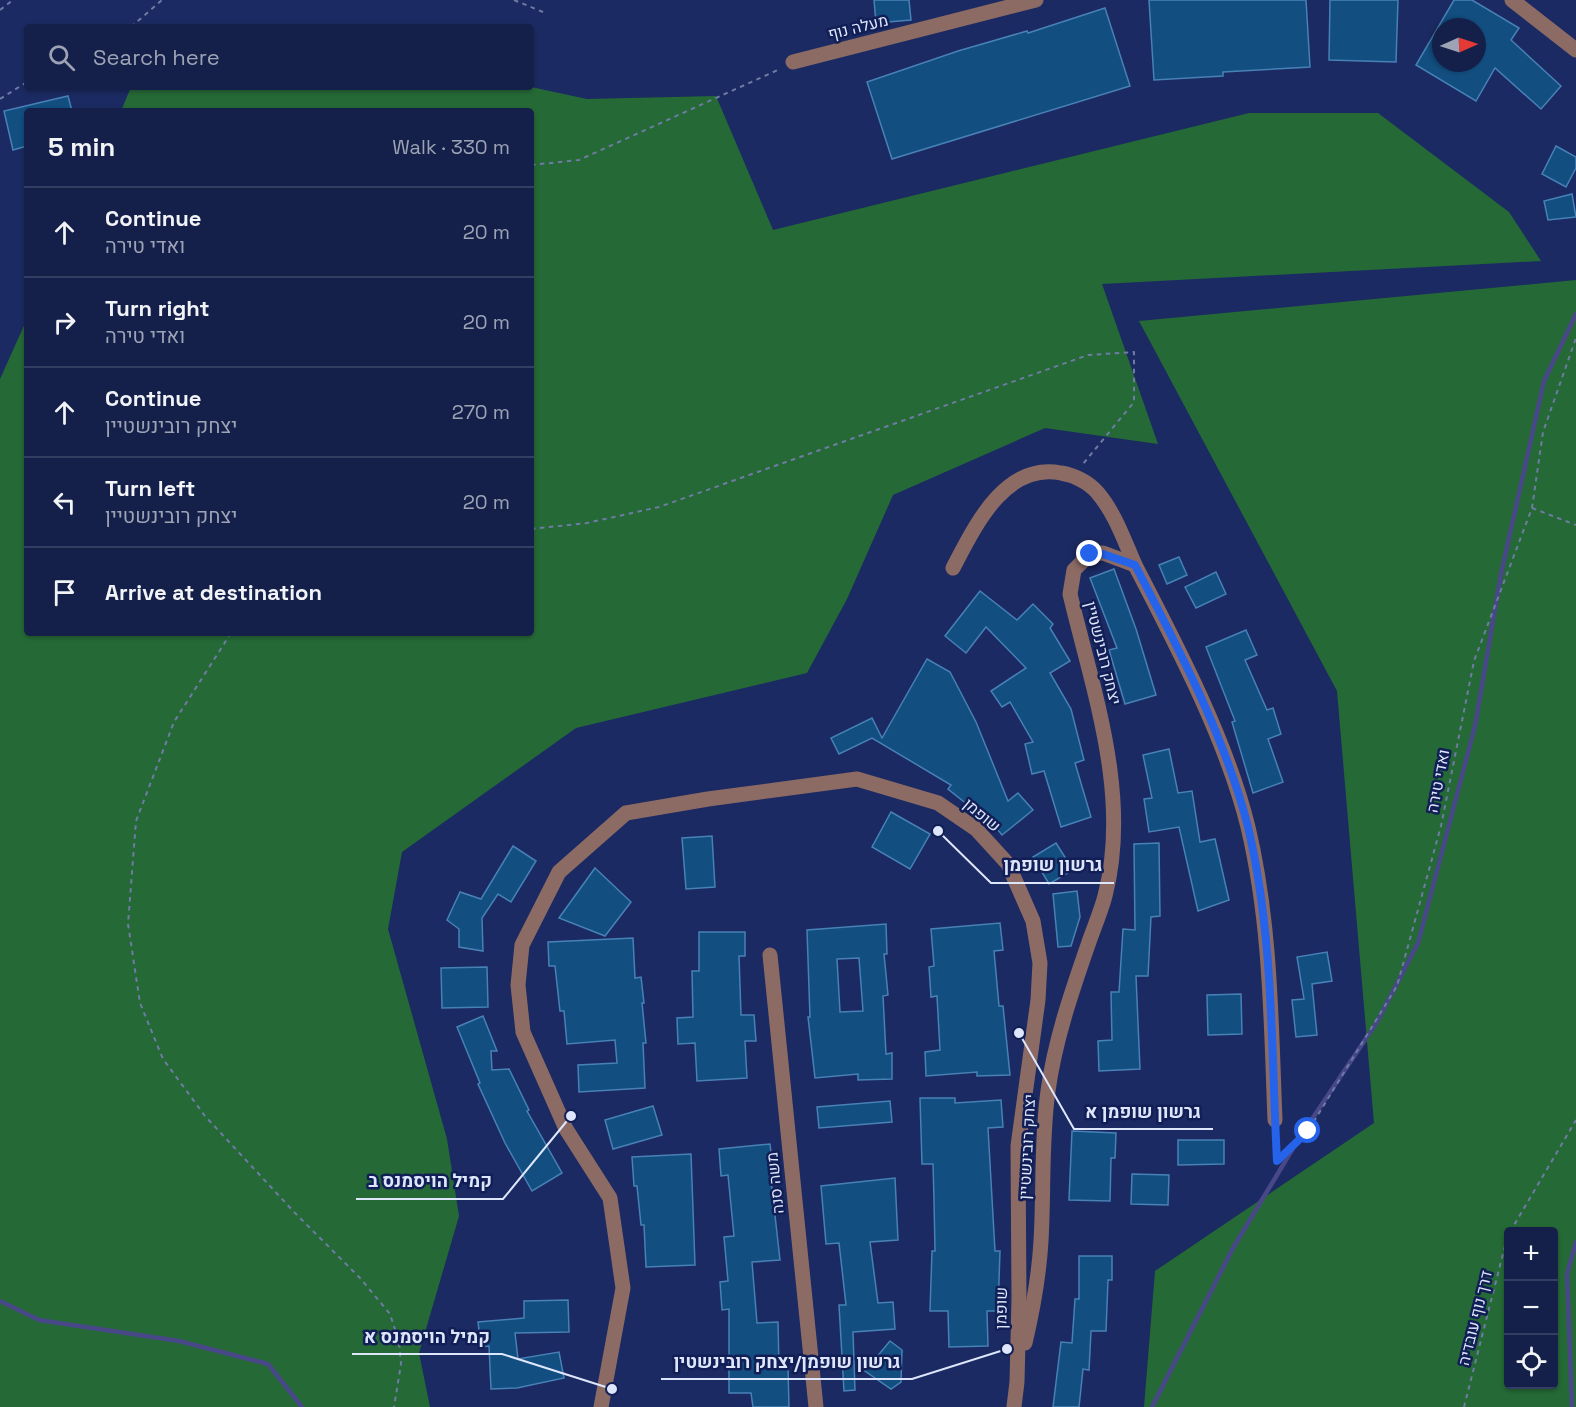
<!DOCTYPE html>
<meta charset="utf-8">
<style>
:root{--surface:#14204a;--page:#1d2851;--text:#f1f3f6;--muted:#9da3b5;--line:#333e62}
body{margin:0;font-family:"Space Grotesk",Heebo,sans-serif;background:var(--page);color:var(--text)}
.controls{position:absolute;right:18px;bottom:18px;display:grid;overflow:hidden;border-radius:6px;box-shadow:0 2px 4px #0004}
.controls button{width:54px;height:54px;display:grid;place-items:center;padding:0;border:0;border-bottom:2px solid var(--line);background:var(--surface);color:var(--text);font:30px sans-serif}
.compass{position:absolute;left:1432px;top:18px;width:54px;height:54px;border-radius:50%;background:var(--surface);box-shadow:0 2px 4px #0004;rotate:87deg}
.stop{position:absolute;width:18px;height:18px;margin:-14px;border:4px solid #2563eb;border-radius:50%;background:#fff}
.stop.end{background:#2563eb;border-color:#fff;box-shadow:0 2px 6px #0008}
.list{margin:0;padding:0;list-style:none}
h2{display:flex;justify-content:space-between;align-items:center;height:78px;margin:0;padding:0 24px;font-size:26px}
h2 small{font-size:20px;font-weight:400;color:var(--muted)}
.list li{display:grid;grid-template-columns:39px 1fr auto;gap:18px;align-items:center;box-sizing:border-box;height:90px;padding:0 24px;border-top:2px solid var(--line)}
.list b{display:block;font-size:22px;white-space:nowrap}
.list p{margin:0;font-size:20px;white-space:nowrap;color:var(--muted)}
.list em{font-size:20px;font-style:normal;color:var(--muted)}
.icon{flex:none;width:33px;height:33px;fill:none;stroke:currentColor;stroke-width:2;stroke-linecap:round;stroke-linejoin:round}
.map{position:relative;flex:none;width:1576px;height:1407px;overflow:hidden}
.search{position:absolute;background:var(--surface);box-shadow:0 2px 4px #0004;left:24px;top:24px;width:510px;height:66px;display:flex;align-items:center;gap:15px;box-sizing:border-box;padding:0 21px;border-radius:6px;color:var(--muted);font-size:22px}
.panel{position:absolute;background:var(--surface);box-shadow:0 2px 4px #0004;left:24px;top:108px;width:510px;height:528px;border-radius:6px}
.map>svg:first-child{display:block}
</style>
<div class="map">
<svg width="1576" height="1407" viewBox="0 0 1576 1407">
<rect width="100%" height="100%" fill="#1b2a62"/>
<g fill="#256a36" fill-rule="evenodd">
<path d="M131,87H531L587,99L716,96L773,230L1249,113H1378L1509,212L1541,261L1102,284L1158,444L1045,428L893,495L847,599L807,673L576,728L402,852L388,929L447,1139L459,1216L419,1353L430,1407H0V379L27,319V633H531V111H121Z"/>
<path d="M1576,280V1407H1144L1155,1271L1374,1123L1337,691L1139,321ZM1508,1232H1554V1384H1508Z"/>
</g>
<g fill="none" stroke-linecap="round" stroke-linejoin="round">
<g stroke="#484888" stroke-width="4.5">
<path d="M0,1301L39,1320L179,1341L268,1364L302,1407"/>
<path d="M1152,1407L1233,1248L1298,1140L1377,1022L1418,943L1475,726L1501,574L1544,381L1576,314"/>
<path d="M1572,1407L1567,1274L1576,1242"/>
</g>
</g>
<g fill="#124e7f" stroke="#4881b6" stroke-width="1.5" fill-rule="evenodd">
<path d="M874,0H909L911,20L876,23Z"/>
<path d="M1149,0H1306L1310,67L1223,72V76L1154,80Z"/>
<path d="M1330,0H1398L1396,62L1329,60Z"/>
<path d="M1454,0H1472L1519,28L1511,40L1561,86L1541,109L1495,68L1476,101L1416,65ZM1441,27H1477V63H1441Z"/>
<path d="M1105,8L1130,86L892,159L867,82L958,51L1027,31L1028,33Z"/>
<path d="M68,96L72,111H27V146L13,150L4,111Z"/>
<path d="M1556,146L1576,157V168L1566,187L1542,174Z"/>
<path d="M1572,194L1576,217L1548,220L1544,201Z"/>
<path d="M1179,557L1187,575L1167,584L1159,565Z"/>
<path d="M1114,569L1136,629L1156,695L1125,704L1109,650L1117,648L1090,578Z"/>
<path d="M1216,572L1226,594L1196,608L1185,587Z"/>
<path d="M980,591L1017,620L1033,604L1053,624L1050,628L1070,661L1050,673L1071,709L1084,760L1075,763L1091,817L1061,827L1044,771L1032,774L1025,744L1033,742L1010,702L1002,707L991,691L1026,668L986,627L966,653L945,636Z"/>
<path d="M1246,630L1257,655L1245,660L1267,710L1273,708L1281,734L1268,739L1283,782L1253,793L1232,722L1235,721L1206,647Z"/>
<path d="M927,659L950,672L976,722L1008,801L1018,793L1033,810L1002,835L981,809L978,813L948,789L951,785L872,738L839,754L831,738L872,718L882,738Z"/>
<path d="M1169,749L1178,793L1192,791L1200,842L1215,839L1229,900L1198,911L1179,827L1149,832L1144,799L1152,798L1143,755Z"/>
<path d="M891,812L930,834L910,869L872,847Z"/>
<path d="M712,836L715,887L686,889L682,838Z"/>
<path d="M1056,843L1073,870L1049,884L1033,857Z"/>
<path d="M1159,843L1160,916L1151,917L1148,976H1136L1140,1069L1099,1071L1098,1041L1112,1040L1111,992H1119L1123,929L1135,930L1134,844Z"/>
<path d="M513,846L536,861L511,902L498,894L482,918L483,951L459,947V929L447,920L460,892L481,899Z"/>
<path d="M595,868L631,902L605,936L559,918Z"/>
<path d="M1077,891L1080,917L1071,946L1058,947L1053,894Z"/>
<path d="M1000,923L1003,950L994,951L999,1006H1003L1010,1075L977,1076V1072L926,1076L925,1052L940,1050L937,996L931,997L929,967L934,966L931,929Z"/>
<path d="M886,924L887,954H884L888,995L883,996L886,1054L892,1053V1079L858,1080V1074L815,1078L808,1017H810L807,930ZM859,958L863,1011L840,1012L837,959Z"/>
<path d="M699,932H745V956H739L741,1015H754L756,1041H745L747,1078L697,1081L695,1043L678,1044L677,1018L693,1017L692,971H699Z"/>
<path d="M633,938L635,978L641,977L644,1003H642L646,1043H643L645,1088L579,1092L578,1065L617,1063L615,1040L567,1044L564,1011H560L555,966H549L548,942Z"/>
<path d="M1327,952L1332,981L1312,984L1317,1035L1296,1037L1292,1000L1304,999L1297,957Z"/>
<path d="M487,967L488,1007L442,1008L441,968Z"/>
<path d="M1241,994L1242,1034L1208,1035L1207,995Z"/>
<path d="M483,1016L497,1051H491L492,1070L509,1069L529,1110L527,1111L562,1173L532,1191L505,1143L478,1084L480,1083L457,1027Z"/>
<path d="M920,1098H955V1103L1001,1100L1003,1127L988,1128L995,1251H1000L998,1311H987L988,1346L949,1347L948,1311H930L932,1251H935L934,1200L933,1164H922Z"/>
<path d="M890,1101L892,1122L819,1128L817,1107Z"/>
<path d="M653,1106L662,1135L613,1149L605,1120Z"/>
<path d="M1072,1131L1116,1133L1115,1158H1111L1110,1201L1069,1200Z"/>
<path d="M1178,1140H1224V1164L1178,1165Z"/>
<path d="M770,1144L773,1171H770L780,1260L752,1262L757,1323L778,1322L779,1367H788L789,1407H753L751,1393H729V1309L722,1310L720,1282L728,1281L724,1237L734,1236L728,1175L721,1176L719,1149Z"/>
<path d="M691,1154L695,1265L646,1267L644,1225H641L637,1186H634L632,1157Z"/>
<path d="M1132,1174L1169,1175L1168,1205L1131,1204Z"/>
<path d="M895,1178L898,1240L870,1242L878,1303L893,1302L895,1329L853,1332L855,1390L844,1391L839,1305H846L839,1243L826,1244L821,1186Z"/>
<path d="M1079,1256H1112V1280H1108L1106,1331H1091L1089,1370L1083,1369L1079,1407H1053L1061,1342L1072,1343L1075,1299H1079Z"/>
<path d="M568,1300L569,1332L515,1333L518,1359L559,1352L564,1378L517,1388L491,1389L489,1346L481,1347L478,1322L524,1318V1301Z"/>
<path d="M890,1341L902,1350L901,1382L891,1389L865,1371Z"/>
</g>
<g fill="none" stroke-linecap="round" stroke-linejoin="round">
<g stroke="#6f7ba4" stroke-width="2" stroke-dasharray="4.5 4.5" stroke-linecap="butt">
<path d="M514,0L543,12"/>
<path d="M0,10L13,0"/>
<path d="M131,27L162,0"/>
<path d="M0,99L27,82"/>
<path d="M531,165L579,160L780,69"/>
<path d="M1532,508L1576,525"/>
<path d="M531,529L587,523L659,507L1088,355L1134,352V402L1083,464"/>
<path d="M231,633L174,722L136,821L128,924L140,1003L163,1059L205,1116L295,1213L360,1278L390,1314L399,1342L401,1364L394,1407"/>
<path d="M1275,1134L1277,1161L1308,1131L1397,986L1441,826L1474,661L1532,508L1543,432L1576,338"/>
<path d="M1510,1232L1576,1120"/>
<path d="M1464,1407L1508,1234"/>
</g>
<g stroke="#8d6b65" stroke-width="15">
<path d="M1512,0L1576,50"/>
<path d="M793,62L1036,0"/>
<path d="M953,568C975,526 1005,462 1061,473C1074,475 1088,482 1097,492C1115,513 1124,540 1135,565"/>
<path d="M770,955L816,1407"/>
<path d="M1025,1343C1033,1309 1039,1276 1041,1241C1044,1191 1041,1141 1048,1091C1055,1039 1073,988 1090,939C1095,925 1101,911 1105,896C1131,796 1093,691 1070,594L1074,570L1090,554L1103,553L1135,565C1176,644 1227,741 1248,827C1271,924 1271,1022 1275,1120"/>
<path d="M601,1407L623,1288L610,1198L566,1129L523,1032L518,985L522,945L559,872L626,813L708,799L857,779L938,803L976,829L1008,864L1033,921L1040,963L1038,1000L1018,1146L1019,1299L1017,1382L1014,1407"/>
</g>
</g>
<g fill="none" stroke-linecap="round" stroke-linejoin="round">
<path stroke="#2563eb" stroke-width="8" d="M1090,554H1103L1135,565C1177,645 1226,739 1248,827C1274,937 1271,1049 1277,1161L1308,1131"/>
</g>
<g text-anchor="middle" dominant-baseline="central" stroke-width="5" stroke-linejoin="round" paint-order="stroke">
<g font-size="16" fill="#dee6fb" stroke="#121f56">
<text transform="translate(858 27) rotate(-14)">מעלה נוף</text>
<text transform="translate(1103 653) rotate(76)">יצחק רובינשטיין</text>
<text transform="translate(1438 781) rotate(-79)">ואדי טירה</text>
<text transform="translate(982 815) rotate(40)">שופמן</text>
<text transform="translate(1027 1147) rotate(-87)">יצחק רובינשטיין</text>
<text transform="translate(775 1183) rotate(-96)">משה סנה</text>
<text transform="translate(1001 1308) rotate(-89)">שופמן</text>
<text transform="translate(1475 1318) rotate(-76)">דרך נוף עובדיה</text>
</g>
</g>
<path fill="none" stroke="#dee6fb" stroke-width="2" d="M938 831L991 883H1114M1019 1033L1074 1129H1213M571 1116L503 1199H356M612 1389L502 1354H352M1007 1349L912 1379H661"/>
<g fill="#dee6fb" stroke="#121f56" stroke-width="2">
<circle cx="938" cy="831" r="6"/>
<circle cx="1019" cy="1033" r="6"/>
<circle cx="571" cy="1116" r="6"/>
<circle cx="612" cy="1389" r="6"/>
<circle cx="1007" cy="1349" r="6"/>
</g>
<g font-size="18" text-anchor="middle" font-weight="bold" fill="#dee6fb" stroke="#121f56" stroke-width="5" stroke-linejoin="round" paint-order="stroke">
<text x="1053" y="871">גרשון שופמן</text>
<text x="1143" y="1118">גרשון שופמן א</text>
<text x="430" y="1187">קמיל הויסמנס ב</text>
<text x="427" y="1343">קמיל הויסמנס א</text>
<text x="787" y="1368">גרשון שופמן/יצחק רובינשטין</text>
</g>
</svg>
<div class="controls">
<button>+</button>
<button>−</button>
<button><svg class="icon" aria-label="locate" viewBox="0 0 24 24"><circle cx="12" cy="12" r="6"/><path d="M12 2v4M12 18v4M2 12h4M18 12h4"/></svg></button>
</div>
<svg class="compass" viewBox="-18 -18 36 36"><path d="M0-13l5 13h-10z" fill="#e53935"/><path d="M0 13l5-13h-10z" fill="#9da3b5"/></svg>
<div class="stop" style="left:1308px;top:1131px"></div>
<div class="stop end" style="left:1090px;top:554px"></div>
<div class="search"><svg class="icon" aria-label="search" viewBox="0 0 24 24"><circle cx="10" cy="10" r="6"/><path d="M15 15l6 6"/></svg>Search here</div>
<section class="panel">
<h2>5 min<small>Walk · 330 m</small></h2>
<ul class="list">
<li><svg class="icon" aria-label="ahead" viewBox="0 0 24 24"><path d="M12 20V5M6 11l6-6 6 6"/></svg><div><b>Continue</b><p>ואדי טירה</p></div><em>20 m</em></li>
<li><svg class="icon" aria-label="right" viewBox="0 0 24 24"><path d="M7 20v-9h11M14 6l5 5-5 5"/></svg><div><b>Turn right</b><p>ואדי טירה</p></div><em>20 m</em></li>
<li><svg class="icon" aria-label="ahead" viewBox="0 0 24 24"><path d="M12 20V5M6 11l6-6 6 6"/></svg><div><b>Continue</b><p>יצחק רובינשטיין</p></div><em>270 m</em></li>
<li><svg class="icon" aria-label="left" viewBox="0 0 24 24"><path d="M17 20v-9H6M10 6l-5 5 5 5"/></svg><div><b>Turn left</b><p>יצחק רובינשטיין</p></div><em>20 m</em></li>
<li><svg class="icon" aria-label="arrive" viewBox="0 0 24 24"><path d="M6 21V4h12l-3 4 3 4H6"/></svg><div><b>Arrive at destination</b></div></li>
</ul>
</section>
</div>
